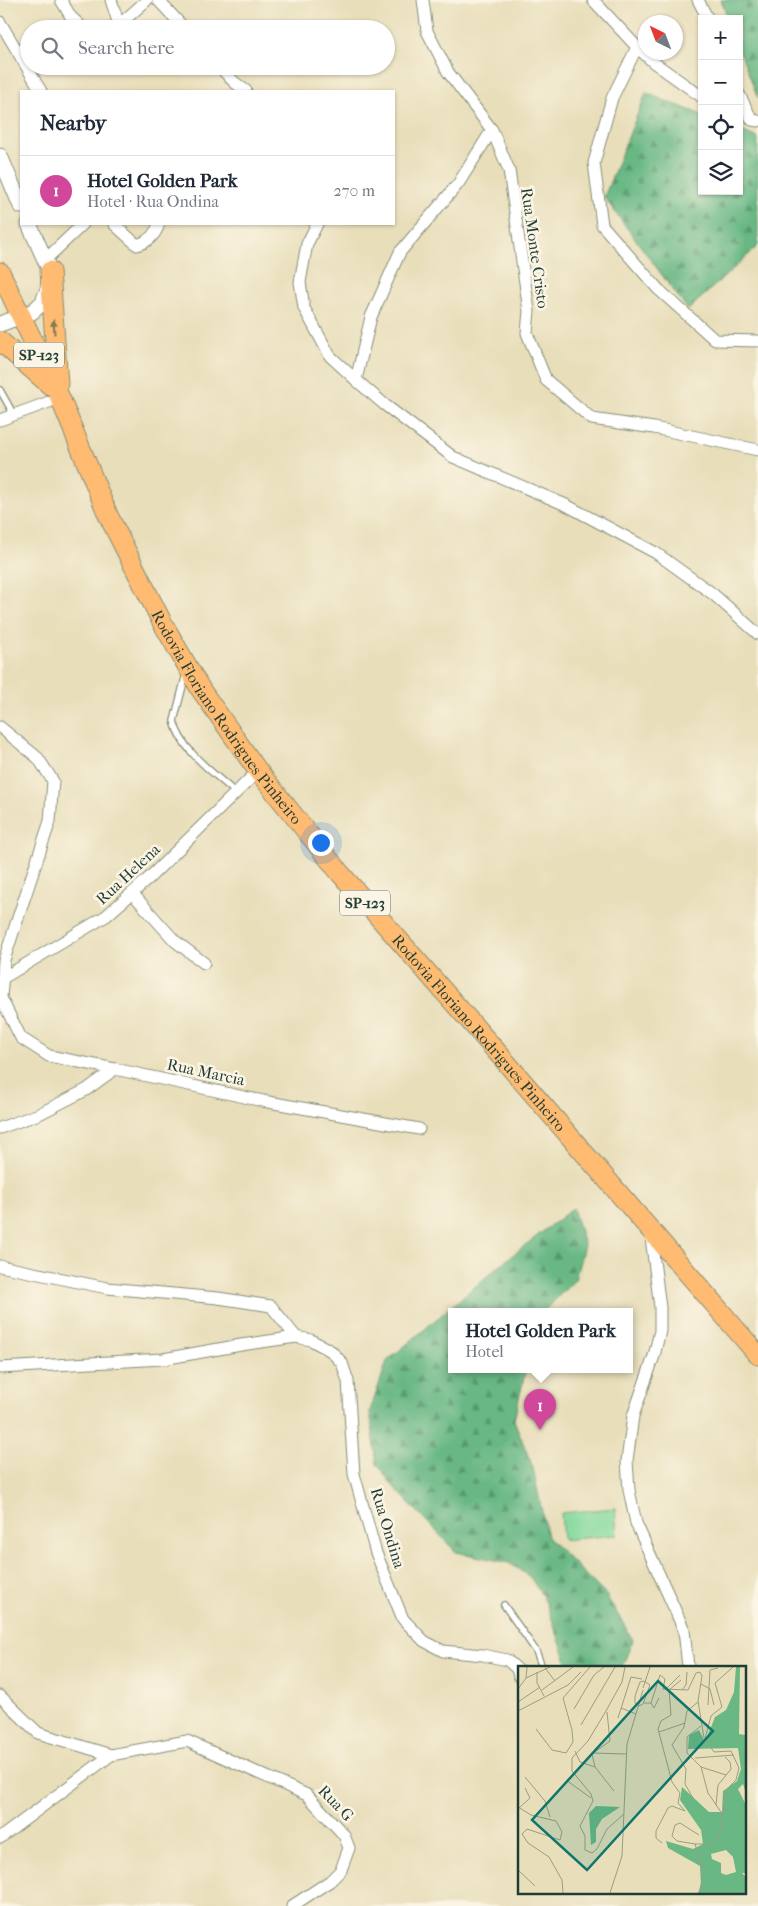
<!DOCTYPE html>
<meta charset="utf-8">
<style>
:root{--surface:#fff;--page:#f2f2f3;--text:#1f2937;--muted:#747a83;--line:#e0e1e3;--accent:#0b8043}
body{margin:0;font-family:"IM FELL French Canon",serif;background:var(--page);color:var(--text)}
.controls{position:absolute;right:15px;top:15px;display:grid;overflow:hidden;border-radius:0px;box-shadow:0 1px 4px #0004}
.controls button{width:45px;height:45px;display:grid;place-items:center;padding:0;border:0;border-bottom:1px solid var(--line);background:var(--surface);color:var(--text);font:25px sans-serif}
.compass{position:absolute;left:638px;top:15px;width:45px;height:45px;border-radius:50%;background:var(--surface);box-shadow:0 1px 4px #0004;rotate:318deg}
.you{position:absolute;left:320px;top:842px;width:18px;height:18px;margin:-12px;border:4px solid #fff;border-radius:50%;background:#1a73e8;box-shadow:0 0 0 8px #1a73e833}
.badge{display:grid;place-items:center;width:32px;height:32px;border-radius:50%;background:var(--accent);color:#fff;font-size:16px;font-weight:700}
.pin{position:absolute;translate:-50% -41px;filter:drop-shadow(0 1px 2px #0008)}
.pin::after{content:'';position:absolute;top:26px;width:18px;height:15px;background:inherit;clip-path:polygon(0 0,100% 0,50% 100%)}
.popup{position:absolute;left:448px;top:1308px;width:185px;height:65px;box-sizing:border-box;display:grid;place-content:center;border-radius:0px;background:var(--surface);filter:drop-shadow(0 1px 4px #0005);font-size:16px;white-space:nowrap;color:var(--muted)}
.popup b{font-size:19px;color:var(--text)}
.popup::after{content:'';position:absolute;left:50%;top:100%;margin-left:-10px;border:10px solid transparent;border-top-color:var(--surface)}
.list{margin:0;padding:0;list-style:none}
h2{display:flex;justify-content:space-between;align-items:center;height:65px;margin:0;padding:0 20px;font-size:21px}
h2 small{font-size:16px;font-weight:400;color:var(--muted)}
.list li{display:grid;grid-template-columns:32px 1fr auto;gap:15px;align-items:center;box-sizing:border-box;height:70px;padding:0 20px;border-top:1px solid var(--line)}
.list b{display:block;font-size:19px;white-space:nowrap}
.list p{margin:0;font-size:16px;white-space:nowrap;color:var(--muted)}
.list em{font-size:16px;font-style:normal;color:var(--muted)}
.icon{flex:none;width:28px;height:28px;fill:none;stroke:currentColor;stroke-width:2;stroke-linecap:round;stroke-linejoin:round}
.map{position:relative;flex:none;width:758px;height:1906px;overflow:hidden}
.search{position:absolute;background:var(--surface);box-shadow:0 1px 4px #0004;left:20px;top:20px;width:375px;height:55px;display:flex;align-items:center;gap:12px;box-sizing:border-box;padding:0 18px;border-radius:28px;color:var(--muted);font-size:19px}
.panel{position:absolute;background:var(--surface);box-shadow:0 1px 4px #0004;left:20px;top:90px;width:375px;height:135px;border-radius:0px}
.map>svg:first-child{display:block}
</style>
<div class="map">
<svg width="758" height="1906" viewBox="0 0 758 1906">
<defs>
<pattern id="forest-firs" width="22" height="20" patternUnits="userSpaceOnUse" patternTransform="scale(1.25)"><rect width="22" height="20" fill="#69b884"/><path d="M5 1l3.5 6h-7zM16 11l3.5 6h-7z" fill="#56976d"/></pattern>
</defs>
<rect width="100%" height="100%" fill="#fcf5e5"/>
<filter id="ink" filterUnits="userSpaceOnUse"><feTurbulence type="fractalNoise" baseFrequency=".02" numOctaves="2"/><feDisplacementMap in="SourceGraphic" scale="10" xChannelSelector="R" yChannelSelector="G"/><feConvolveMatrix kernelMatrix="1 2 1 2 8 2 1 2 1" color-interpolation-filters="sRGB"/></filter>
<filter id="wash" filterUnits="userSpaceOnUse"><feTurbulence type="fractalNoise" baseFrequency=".0096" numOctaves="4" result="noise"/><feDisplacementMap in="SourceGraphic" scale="20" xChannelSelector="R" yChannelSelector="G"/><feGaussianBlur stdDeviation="1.12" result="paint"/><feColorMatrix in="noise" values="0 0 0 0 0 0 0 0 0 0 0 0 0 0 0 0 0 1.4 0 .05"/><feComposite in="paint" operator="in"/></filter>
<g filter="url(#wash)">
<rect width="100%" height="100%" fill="#e8deba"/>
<path fill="#82d89c" stroke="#508a68" d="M615,1508L617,1535L563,1540L561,1513Z"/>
<g fill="url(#forest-firs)" stroke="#447a5c">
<path d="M721,0H758V98L739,49V19H728Z"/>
<path d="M646,93L702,115V191H739V130L758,138V246L688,310L604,197Z"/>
<path d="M573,1208L584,1245L575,1280L544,1311H451V1369H526L514,1420L533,1468L547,1537L606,1595L633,1640L622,1667H569L545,1600L530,1577L509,1563L456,1552L392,1485L377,1464L370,1411L387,1361L505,1261Z"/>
</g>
</g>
<g filter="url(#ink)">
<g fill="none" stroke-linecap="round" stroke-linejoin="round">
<g stroke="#848e77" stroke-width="8">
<g id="service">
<path d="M0,390L14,415"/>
<path d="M186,674L174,721C181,751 214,773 236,793"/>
<path d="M504,1605L536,1651L542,1667"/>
</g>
</g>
<g stroke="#848e77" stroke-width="13">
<g id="minor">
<path d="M61,0L71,17L84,29"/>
<path d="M111,0L119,25"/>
<path d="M158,0L185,29"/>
<path d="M423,0L427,31L448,72L492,130L509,170L529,311L527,333L546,380L592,419L654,428L758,450"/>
<path d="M593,0L637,47L653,62L702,97"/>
<path d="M698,0L708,19"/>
<path d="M0,22L41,91"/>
<path d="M108,29L119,25L147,0"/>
<path d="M637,47L612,98L594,163L602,225L658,289L715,340L758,341"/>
<path d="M219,66L234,82L246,91"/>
<path d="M739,94L752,120L758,121"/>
<path d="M114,224L137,245C148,242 155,236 159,224"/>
<path d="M317,224L307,244L300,282L304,308L330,356L356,380L385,405L453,457L566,505L656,553L713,594L758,634"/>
<path d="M45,260L83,224"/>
<path d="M356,380L371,317L400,252L458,184L492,130"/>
<path d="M0,420L60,398"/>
<path d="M0,727L38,758L53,781L50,821L4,960L1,998L21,1038L49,1056L115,1069"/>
<path d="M132,893L175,941L204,963"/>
<path d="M3,978L106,916L148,879L258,771"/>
<path d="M0,1128L39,1114L86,1090L115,1069L263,1101L419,1129"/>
<path d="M650,1230L660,1307V1331L654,1356L633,1416L627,1461L629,1490L636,1523L684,1630L688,1667"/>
<path d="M0,1266L107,1288L218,1298L271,1306L296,1337"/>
<path d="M0,1368L163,1359L241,1345L296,1337L311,1340L331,1351L342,1363L348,1381L354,1474L376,1553L403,1619L424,1641L443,1651L483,1655L507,1660L517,1669L519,1676"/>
<path d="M0,1696L38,1733L111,1755"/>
<path d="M0,1838L111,1755L187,1741L307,1795L344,1835L349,1848L341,1870L330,1881L292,1906"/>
</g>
</g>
<g stroke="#848e77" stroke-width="17">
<g id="tertiary">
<path d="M0,156L21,206"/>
<path d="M0,324L32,312L43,302L48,289L50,271L29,224"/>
</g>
</g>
<g stroke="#848e77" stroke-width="21">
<g id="primary">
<path d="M50,271L58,384"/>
<path id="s1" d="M0,272L58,393L108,515L162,622L201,690L258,771L340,873L504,1060L758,1355"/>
<path d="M0,341L50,385"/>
</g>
</g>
<use href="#service" stroke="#fff" stroke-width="5.5"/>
<use href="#minor" stroke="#fff" stroke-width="11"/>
<use href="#tertiary" stroke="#fff" stroke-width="15"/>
<use href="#primary" stroke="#febb71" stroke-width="19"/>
</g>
<defs><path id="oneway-solid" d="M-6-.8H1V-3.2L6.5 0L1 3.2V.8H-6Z" transform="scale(1.25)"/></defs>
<use fill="#83764f" href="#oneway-solid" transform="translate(54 327) rotate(-94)"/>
</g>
<g text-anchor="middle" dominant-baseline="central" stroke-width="5" stroke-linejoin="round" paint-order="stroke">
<g fill="#fcf5e5" stroke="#617469" stroke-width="1">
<rect x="14" y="342.5" width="50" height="25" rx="4"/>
<rect x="340" y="890.5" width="50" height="25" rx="4"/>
</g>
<g font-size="15" font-weight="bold" fill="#1f3d34">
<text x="39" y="355">SP-123</text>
<text x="365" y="903">SP-123</text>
</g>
<g font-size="16" fill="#1f3d34" stroke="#fcf5e5">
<text transform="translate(535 248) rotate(82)">Rua Monte Cristo</text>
<text stroke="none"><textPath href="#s1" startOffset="501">Rodovia Floriano Rodrigues Pinheiro</textPath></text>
<text transform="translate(128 874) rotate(-43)">Rua Helena</text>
<text stroke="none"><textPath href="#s1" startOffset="906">Rodovia Floriano Rodrigues Pinheiro</textPath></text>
<text transform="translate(206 1072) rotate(12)">Rua Marcia</text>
<text transform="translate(388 1528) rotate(73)">Rua Ondina</text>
<text transform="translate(336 1803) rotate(46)">Rua G</text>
</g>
</g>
<g transform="translate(518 1666)">
<rect width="228" height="228" fill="#e8deba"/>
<path d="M218,1H222L221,68L227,69V124L225,118L220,123L227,137L228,207H224L227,210V227H180L183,220L182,200L150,182L148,175L175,183L185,178L183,164L162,134L164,121L191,146H204L205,125L219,115L223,103L220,82L170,83L171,69L181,64L187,76L197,51L208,44L216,26ZM208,184L215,191L218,206L208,209L203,207V197L194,193L193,188ZM78,140L102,141L84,153L78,163V176L73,179L71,147Z" fill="#69b884" fill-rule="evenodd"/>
<path fill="none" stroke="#989e84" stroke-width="1" d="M27,2L37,15M19,6V17L26,30M8,12L32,1M163,14L151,24L153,49L143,55L140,63L154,116L162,127L160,137L167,145M126,15L132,19L125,38L121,40L117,37V30L122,16ZM183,18L192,23L196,39M125,22L132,1M0,23L8,12L9,1M24,24L55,1M147,24L162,9M164,24L168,19L169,6M0,36L22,21M126,37H133L142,9L147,13L145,23L170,24L178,7L182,6L184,10L180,35L186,72M133,37L136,42L141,32M190,39L192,4L200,2M103,42L118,48M56,43L76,9L86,1M0,45L50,19L63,6M100,52L113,11L124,13M63,59L97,1M183,60L169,71V87L183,101L190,127L205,149M18,63L34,84L48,87L55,76L54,64L45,32L72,1M141,66L167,57M57,85L62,96L77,101L96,125M75,87L108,88M177,92L216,89M77,101L74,88L92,75L89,46M183,101L208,109M7,111L27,135L32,151M48,114L73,132M175,132L167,118L168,103L154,79L166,61L169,45L180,36M198,139L200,119L213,103L212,96L207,91M0,141L13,149L38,155L44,166L42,174L9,163L4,168L10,177L31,191L44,214L45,227M1,142L12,132L7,122M106,148L89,163L79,183L74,187L67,184V170L62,160L75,135L73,128L54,105V92L70,75L88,45L104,16L107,1M181,169L162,157L157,159L154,170L159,175L177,178H192L201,172L209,123L218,114L221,102L213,85L196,86L187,73L193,50L204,41L197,17L215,1M144,177L138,172V165L150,142L154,140L167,145M177,178L186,206L181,227M0,204L17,220M92,227L104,190L109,78L125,24"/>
<path fill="#0f766e" fill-opacity="0.15" stroke="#0f766e" stroke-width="2.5" d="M140,15L195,65L69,204L14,154Z"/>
<rect width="228" height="228" fill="none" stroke="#1f3d34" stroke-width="2.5"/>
</g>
</svg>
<div class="controls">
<button>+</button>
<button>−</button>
<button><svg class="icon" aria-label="locate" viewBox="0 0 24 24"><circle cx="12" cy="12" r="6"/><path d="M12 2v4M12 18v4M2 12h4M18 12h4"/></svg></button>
<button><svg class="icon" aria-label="layers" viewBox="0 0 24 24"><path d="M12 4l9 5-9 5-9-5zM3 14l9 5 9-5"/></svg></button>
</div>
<svg class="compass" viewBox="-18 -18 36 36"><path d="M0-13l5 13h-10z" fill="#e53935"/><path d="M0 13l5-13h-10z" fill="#747a83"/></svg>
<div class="you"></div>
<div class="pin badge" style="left:540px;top:1430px;background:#d1479c">1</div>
<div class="popup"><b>Hotel Golden Park</b>Hotel</div>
<div class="search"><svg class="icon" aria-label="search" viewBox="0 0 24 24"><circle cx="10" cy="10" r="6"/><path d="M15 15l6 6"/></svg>Search here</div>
<section class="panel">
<h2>Nearby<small></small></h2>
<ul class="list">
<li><span class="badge" style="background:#d1479c">1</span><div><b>Hotel Golden Park</b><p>Hotel · Rua Ondina</p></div><em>270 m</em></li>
</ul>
</section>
</div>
